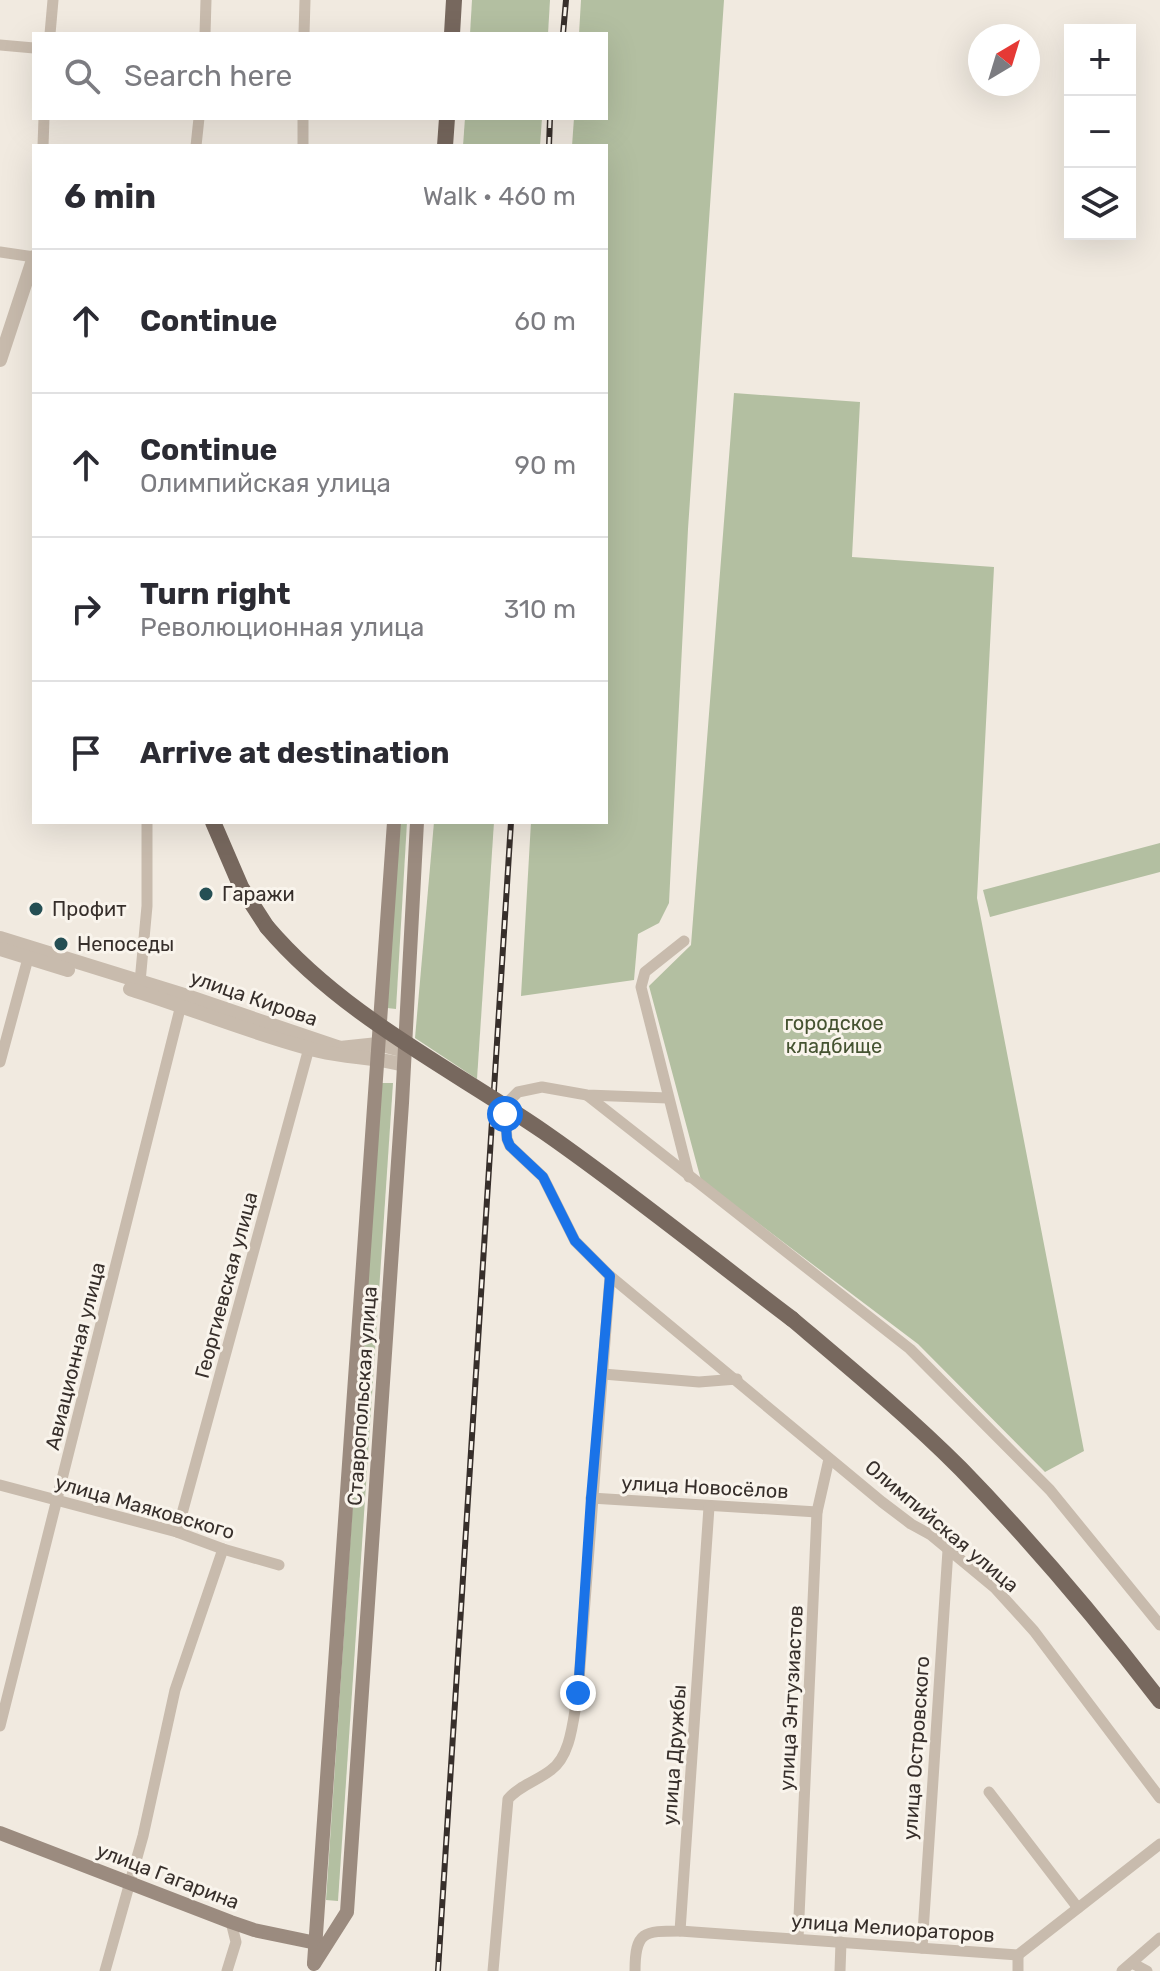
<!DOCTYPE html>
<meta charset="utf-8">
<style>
:root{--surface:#fff;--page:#f7f7f7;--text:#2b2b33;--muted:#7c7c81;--line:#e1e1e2}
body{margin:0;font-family:Rubik,sans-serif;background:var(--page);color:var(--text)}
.controls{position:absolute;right:24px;top:24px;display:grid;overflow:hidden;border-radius:0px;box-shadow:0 8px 32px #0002}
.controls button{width:72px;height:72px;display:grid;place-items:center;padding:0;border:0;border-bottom:2px solid var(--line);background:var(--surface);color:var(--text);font:40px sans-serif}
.compass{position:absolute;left:968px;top:24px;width:72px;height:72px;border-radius:50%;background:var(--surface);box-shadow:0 8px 32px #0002;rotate:38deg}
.stop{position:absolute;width:24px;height:24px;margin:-18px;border:6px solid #1a73e8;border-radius:50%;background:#fff}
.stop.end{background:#1a73e8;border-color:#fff;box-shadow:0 2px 8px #0008}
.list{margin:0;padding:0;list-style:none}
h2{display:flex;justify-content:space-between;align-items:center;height:104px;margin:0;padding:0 32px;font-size:34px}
h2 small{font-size:26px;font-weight:400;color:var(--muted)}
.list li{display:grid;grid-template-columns:52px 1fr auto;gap:24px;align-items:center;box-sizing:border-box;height:144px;padding:0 32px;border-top:2px solid var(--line)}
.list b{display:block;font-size:30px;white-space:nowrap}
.list p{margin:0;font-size:26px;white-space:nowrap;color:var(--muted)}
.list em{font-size:26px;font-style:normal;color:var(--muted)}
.icon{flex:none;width:44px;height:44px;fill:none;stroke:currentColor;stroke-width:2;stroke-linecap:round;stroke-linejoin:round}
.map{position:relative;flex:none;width:1160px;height:1971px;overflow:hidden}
.search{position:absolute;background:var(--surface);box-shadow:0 8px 32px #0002;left:32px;top:32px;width:576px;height:88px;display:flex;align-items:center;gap:20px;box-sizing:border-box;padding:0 28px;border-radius:0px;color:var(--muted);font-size:30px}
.panel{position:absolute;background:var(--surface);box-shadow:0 8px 32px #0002;left:32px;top:144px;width:576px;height:680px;border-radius:0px}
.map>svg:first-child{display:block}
</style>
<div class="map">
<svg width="1160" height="1971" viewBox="0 0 1160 1971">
<rect width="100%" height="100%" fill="#f1eae0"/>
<g fill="#b3bfa1">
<path d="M472,0H550L548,34H470Z"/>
<path d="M581,0H724L688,529L669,903L659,923L638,934L634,980L521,996L531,822H606V146H572L574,118H606V34H579Z"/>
<path d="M465,118H542L540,146H463Z"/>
<path d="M734,393L860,402L852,557L994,567L977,898L1084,1451L1045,1472L918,1344L701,1180L649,986L691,945Z"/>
<path d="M398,822H407L396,1009L387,1008Z"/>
<path d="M434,822H494L477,1079L415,1038Z"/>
<path d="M1160,843V872L990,917L983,890Z"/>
<path d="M381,1083H393L338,1901L326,1900Z"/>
</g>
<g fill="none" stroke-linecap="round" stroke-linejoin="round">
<g stroke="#c8bbad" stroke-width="11">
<path d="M50,34L53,0"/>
<path d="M205,34L206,0"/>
<path d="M304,34L305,0"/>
<path d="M0,45L34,48"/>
<path d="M43,146L44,118"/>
<path d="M196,146L199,118"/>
<path d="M303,146V118"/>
<path d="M0,252L34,257"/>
<path d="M684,941L645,972L641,987L689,1177"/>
<path d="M140,982L147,906V822"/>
<path d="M0,1062L30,951"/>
<path d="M588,1096L910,1349L1050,1490L1160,1625"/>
<path d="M668,1098L587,1095L542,1087L518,1092L510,1100L505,1114L507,1139L510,1146L543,1177L575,1241L610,1276L882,1502L911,1524L931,1535L995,1588L1034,1631L1160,1798"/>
<path d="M603,1374L699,1382L737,1379"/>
<path d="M0,1485L177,1532L223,1549L279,1565"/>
<path d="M591,1498L817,1512"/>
<path d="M177,1532L309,1048"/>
<path d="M0,1726L182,1001"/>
<path d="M989,1792L1078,1908"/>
<path d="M680,1931L1018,1955L1160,1844"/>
<path d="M798,1939L817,1512L829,1459"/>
<path d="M922,1948L948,1550"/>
<path d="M1018,1955V1971"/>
<path d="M1132,1963L1147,1971"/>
<path d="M105,1971L143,1836L175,1690L223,1549"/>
<path d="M227,1971L236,1942L231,1922"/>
<path d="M493,1971L508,1799C520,1785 537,1781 551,1770C572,1755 573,1717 578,1693L610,1276"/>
<path d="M635,1971C635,1931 644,1931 680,1931L709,1507"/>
<path d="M840,1971L841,1942"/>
<path d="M1122,1971L1160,1938"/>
</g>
<g stroke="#c8bbad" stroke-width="14">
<path d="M0,360L34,257"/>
<path d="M0,938L184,995L340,1048L378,1044L405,1051"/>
<path d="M0,949L68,970"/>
<path d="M130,989C193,1009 255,1035 319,1051C348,1058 376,1057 404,1065"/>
</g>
<g stroke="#9b8b7f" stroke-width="14">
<path d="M0,1833L231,1922L254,1930L321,1944"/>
<path d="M314,1963L394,822"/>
<path d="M314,1964L347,1912L402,1103L417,822"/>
</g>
<g stroke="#77685e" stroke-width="16">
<path d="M452,34L454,0"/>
<path d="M445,146L447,118"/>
<path d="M213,822L241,887L267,927"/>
<path d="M792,1319C850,1368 908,1416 961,1469C1032,1542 1098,1620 1160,1701"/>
</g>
<g stroke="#372f2b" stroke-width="6">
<g id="rail">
<path d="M563,34L566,0"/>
<path d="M549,146L550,118"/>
<path d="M438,1971L511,822"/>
</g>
</g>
<use href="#rail" stroke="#f9f4ec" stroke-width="3" stroke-dasharray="9" stroke-linecap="butt"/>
<path stroke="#77685e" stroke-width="16" d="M267,927C342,1015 449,1067 544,1132C629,1191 710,1257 792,1319"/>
</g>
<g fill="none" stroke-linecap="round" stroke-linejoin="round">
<path stroke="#1a73e8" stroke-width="10" d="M505,1114L507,1139L510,1146L543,1177L575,1241L610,1276L591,1498L578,1693"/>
</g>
<g fill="#254f54" stroke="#f9f4ec" stroke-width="3">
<circle cx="206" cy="894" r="8"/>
<circle cx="36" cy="909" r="8"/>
<circle cx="61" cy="944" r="8"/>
</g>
<g text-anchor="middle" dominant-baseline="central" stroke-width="6" stroke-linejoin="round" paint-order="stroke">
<g font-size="20" fill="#372f2b" stroke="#f9f4ec" text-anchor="start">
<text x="222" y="894">Гаражи</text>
<text x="52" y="909">Профит</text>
<text x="77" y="944">Непоседы</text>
</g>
<g font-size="20" fill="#372f2b" stroke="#f9f4ec">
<text transform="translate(254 998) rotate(19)">улица Кирова</text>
<text transform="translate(226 1285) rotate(-75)">Георгиевская улица</text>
<text transform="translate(75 1356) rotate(-76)">Авиационная улица</text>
<text transform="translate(362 1396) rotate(-86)">Ставропольская улица</text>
<text transform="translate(705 1487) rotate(3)">улица Новосёлов</text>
<text transform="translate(145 1507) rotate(16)">улица Маяковского</text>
<text transform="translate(942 1526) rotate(40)">Олимпийская улица</text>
<text transform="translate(791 1698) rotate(-87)">улица Энтузиастов</text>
<text transform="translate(916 1748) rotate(-86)">улица Островского</text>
<text transform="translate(674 1755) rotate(-86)">улица Дружбы</text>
<text transform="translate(168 1876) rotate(21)">улица Гагарина</text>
<text transform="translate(893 1928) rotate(4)">улица Мелиораторов</text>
</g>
<g font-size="20" fill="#455331" stroke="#f9f4ec">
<text x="834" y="1023">городское<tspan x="834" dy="23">кладбище</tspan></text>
</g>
</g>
</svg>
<div class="controls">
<button>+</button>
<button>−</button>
<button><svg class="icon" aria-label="layers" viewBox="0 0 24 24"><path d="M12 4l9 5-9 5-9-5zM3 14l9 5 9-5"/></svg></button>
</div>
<svg class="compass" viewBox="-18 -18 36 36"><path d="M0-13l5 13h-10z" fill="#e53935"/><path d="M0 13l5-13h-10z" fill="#7c7c81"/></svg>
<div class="stop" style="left:505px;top:1114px"></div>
<div class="stop end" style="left:578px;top:1693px"></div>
<div class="search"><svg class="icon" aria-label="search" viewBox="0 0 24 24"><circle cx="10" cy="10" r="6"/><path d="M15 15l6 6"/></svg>Search here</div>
<section class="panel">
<h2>6 min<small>Walk · 460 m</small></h2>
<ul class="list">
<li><svg class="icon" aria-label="ahead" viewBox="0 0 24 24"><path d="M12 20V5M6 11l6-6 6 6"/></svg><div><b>Continue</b></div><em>60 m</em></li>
<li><svg class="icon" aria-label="ahead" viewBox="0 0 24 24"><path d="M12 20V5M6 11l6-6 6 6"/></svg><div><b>Continue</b><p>Олимпийская улица</p></div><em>90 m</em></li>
<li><svg class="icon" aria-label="right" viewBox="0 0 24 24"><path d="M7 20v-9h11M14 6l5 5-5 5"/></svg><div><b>Turn right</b><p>Революционная улица</p></div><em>310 m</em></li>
<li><svg class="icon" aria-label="arrive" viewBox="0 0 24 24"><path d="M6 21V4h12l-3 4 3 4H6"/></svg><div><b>Arrive at destination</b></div></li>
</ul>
</section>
</div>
